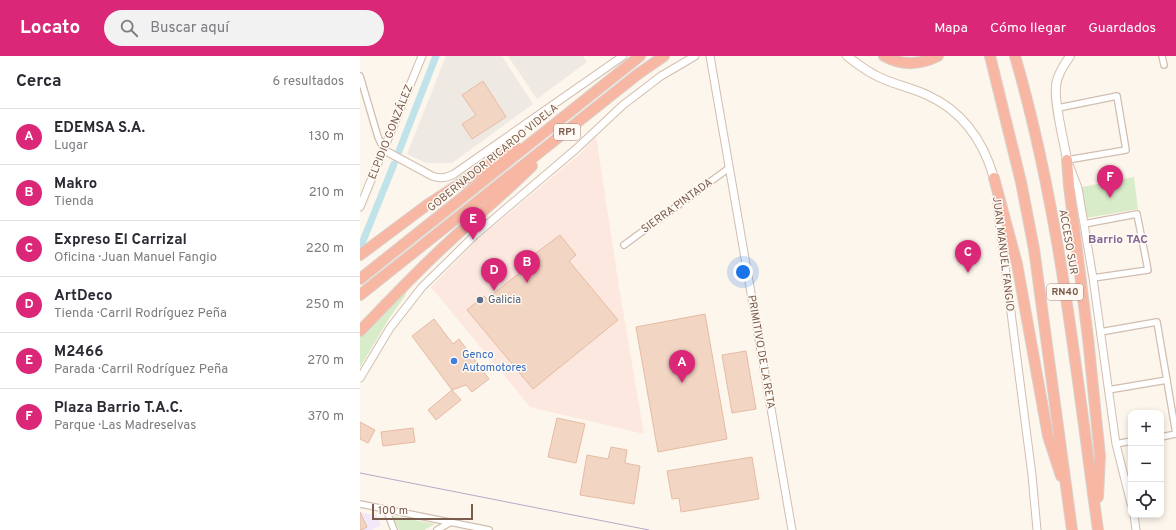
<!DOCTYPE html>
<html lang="es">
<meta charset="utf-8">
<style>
:root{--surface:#fff;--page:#f2f2f3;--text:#2b2b33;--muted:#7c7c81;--line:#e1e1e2;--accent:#db2777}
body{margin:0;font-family:Overpass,sans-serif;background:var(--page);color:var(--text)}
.controls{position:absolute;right:12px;bottom:12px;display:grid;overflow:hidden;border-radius:8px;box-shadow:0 2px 6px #0003}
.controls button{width:36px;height:36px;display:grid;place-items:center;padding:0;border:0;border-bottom:1px solid var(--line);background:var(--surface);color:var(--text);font:20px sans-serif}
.scale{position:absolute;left:12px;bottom:10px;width:101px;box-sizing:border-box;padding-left:4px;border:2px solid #7a5c4d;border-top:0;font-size:11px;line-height:14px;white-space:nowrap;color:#7a5c4d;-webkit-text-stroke:3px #fffaf3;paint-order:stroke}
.you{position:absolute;left:383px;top:216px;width:14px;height:14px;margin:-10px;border:3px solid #fff;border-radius:50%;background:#1a73e8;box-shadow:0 0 0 6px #1a73e833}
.badge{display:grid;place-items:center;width:26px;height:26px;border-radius:50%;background:var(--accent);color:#fff;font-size:13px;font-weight:700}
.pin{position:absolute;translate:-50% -33px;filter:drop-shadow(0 1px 2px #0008)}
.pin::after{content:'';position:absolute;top:21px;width:14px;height:12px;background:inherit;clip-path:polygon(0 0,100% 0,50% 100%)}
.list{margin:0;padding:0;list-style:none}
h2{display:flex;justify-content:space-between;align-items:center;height:52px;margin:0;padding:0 16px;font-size:17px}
h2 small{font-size:13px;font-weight:400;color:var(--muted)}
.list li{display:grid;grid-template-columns:26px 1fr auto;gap:12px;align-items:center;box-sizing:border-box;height:56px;padding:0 16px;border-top:1px solid var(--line)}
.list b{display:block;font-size:15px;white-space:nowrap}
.list p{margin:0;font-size:13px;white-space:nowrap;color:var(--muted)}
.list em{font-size:13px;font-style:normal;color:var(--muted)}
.icon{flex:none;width:22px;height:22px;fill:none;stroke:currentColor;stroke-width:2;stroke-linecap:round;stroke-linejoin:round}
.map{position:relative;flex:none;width:816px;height:474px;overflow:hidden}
header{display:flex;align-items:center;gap:24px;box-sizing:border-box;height:56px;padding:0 20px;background:var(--accent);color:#fff}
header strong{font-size:19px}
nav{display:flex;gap:22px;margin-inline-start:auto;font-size:14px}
.search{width:280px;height:36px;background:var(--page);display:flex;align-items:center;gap:10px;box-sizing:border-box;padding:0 14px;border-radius:22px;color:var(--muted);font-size:15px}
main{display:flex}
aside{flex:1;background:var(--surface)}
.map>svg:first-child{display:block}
</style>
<header>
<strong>Locato</strong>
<div class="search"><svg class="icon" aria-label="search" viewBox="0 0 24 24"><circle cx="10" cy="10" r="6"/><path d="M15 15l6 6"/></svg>Buscar aquí</div>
<nav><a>Mapa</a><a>Cómo llegar</a><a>Guardados</a></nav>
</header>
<main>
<aside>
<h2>Cerca<small>6 resultados</small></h2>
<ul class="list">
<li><span class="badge">A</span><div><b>EDEMSA S.A.</b><p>Lugar</p></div><em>130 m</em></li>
<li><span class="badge">B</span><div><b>Makro</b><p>Tienda</p></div><em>210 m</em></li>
<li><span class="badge">C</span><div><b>Expreso El Carrizal</b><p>Oficina · Juan Manuel Fangio</p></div><em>220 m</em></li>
<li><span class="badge">D</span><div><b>ArtDeco</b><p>Tienda · Carril Rodríguez Peña</p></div><em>250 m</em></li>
<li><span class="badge">E</span><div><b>M2466</b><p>Parada · Carril Rodríguez Peña</p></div><em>270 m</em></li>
<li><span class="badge">F</span><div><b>Plaza Barrio T.A.C.</b><p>Parque · Las Madreselvas</p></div><em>370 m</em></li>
</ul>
</aside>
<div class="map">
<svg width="816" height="474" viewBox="0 0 816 474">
<rect width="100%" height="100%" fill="#fdf6ec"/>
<path fill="#fde8e0" d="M236,80L260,237L284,378L170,351L71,231L118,183L220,98Z"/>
<g fill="#efe9e4">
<path d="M86,0H142L173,48L92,107H66L47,98Z"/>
<path d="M148,0H223L227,6L177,43Z"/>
</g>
<path fill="#f3e8fa" d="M0,456L17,460L21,469L12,474H0Z"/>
<g fill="#d8ecc9">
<path d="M774,121L778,153L726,162L722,131Z"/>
<path d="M48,232L45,240L30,261L0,311V281Z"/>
<path d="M33,460L75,468L64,474H39Z"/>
</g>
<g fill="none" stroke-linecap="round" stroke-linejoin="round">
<g stroke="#bfe3e8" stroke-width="7">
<path d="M39,95L76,0"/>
<path d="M1,190L34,108"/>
</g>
</g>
<g fill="#f3d5c3" stroke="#e6bba3">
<path d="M123,25L146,61L112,83L102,68L116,59L102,39Z"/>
<path d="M200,179L216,199L209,205L258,264L173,333L107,254L124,240L127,243L163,214L164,206Z"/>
<path d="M345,258L367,383L298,396L276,271Z"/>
<path d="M74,263L93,288L99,283L129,323L112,336L106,329L92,334L52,280Z"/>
<path d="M386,295L396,353L372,357L362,299Z"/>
<path d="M92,334L101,344L76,364L68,354Z"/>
<path d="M197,362L225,368L216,407L188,401Z"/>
<path d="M0,366L15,374L8,387L0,383Z"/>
<path d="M53,372L55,386L23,390L21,376Z"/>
<path d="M251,391L267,394L265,407L280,410L274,448L220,439L227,399L248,403Z"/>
<path d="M392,401L399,443L321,456L319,442L312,443L307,415Z"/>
<path d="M0,456L7,471L1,474H0Z"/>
</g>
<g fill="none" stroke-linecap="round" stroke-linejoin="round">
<g stroke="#d1beb0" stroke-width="8">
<g id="minor">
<path d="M802,0L804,9"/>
<path d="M0,20L18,81L24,94"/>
<path d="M698,52L757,40L766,94L707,104"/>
<path d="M724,168L777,158L788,214L733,222"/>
<path d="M264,189L369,112"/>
<path d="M740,276L797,266L816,378L801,381"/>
<path d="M748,334L807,324"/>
<path d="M756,388L771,385"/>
<path d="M0,448L129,474"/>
<path d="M26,453L34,474"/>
<path d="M77,474L91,466"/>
</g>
</g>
<g stroke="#d1beb0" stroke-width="9">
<g id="tertiary">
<path d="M350,0L432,474"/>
<path d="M24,94L72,120C81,123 86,122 94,118L263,0"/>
<path d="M710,111L718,132L733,222L756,388L771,448"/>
<path d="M637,148L672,419L677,474"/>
<path d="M0,151L62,0"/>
<path d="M0,322L30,272L62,231L115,179L216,93L263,49L301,20L335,0"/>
<path d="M774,459L776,474"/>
</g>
</g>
<g stroke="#d6c0b0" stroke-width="10">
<g id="secondary">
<path d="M487,0C496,7 505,14 515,19C531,28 550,31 567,39C603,55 623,84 634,122"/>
<path d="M707,104C704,84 694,49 696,30C697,19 704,9 710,0"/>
</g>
</g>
<g stroke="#dad1cd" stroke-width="12">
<g id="motorway">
<path d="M524,0C542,10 560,9 578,0"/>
<path d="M630,0L661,126L674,193L712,474"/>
<path d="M655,0C700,154 716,316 738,474"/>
<path d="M707,104L709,130L728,282L740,400L738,441"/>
<path d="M634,122L657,208L688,380L701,420"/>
<path d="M0,199L67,149L156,91"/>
<path d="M0,223L280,0"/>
<path d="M0,239L278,18L304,0"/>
<path d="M0,275C30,244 59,213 91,184C118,159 146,136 172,110"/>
</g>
</g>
<use href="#minor" stroke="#fff" stroke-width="5.5"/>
<use href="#tertiary" stroke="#fff" stroke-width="7"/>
<use href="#secondary" stroke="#fff" stroke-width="8"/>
<use href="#motorway" stroke="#f7b7a3" stroke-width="10"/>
<path stroke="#b9a8c9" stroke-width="1" d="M0,417L289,474"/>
</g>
<circle fill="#5c6f8a" stroke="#fffaf3" stroke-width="1.5" cx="120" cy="244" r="4"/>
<circle fill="#3f7fe0" stroke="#fffaf3" stroke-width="1.5" cx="94" cy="305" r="4"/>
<g text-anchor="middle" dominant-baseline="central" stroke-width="3" stroke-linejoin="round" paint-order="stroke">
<g fill="#fffaf3" stroke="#a28b7f" stroke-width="1">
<rect x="194" y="68" width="26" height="16" rx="3"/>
<rect x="687" y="228" width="36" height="16" rx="3"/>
</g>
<g font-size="10" font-weight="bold" fill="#7a5c4d">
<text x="207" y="76">RP1</text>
<text x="705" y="236">RN40</text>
</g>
<g font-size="11" fill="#7a5c4d" stroke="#fffaf3">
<text transform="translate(31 76) rotate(-68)">ELPIDIO GONZÁLEZ</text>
<text transform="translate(133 102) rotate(-39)">GOBERNADOR RICARDO VIDELA</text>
<text transform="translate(317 150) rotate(-36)">SIERRA PINTADA</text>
<text transform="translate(708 186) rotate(80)">ACCESO SUR</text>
<text transform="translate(643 198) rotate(83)">JUAN MANUEL FANGIO</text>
<text transform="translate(401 296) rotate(80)">PRIMITIVO DE LA RETA</text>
</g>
<g font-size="11" fill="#4e5e75" stroke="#fffaf3" text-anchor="start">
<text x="128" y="244">Galicia</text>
</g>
<g font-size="11" fill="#366cbe" stroke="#fffaf3" text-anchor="start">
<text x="102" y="299">Genco<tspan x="102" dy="13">Automotores</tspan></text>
</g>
<g font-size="12" font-weight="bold" fill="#846695" stroke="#fffaf3">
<text x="758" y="184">Barrio TAC</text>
</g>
</g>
</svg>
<div class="controls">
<button>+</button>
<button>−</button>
<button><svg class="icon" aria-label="locate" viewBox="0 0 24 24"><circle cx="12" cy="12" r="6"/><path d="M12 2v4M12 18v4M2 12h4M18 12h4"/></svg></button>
</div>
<div class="scale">100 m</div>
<div class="you"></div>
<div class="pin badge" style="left:322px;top:327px">A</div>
<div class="pin badge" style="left:167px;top:227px">B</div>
<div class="pin badge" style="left:608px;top:217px">C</div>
<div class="pin badge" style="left:134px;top:235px">D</div>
<div class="pin badge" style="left:113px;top:184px">E</div>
<div class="pin badge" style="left:750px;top:142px">F</div>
</div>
</main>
